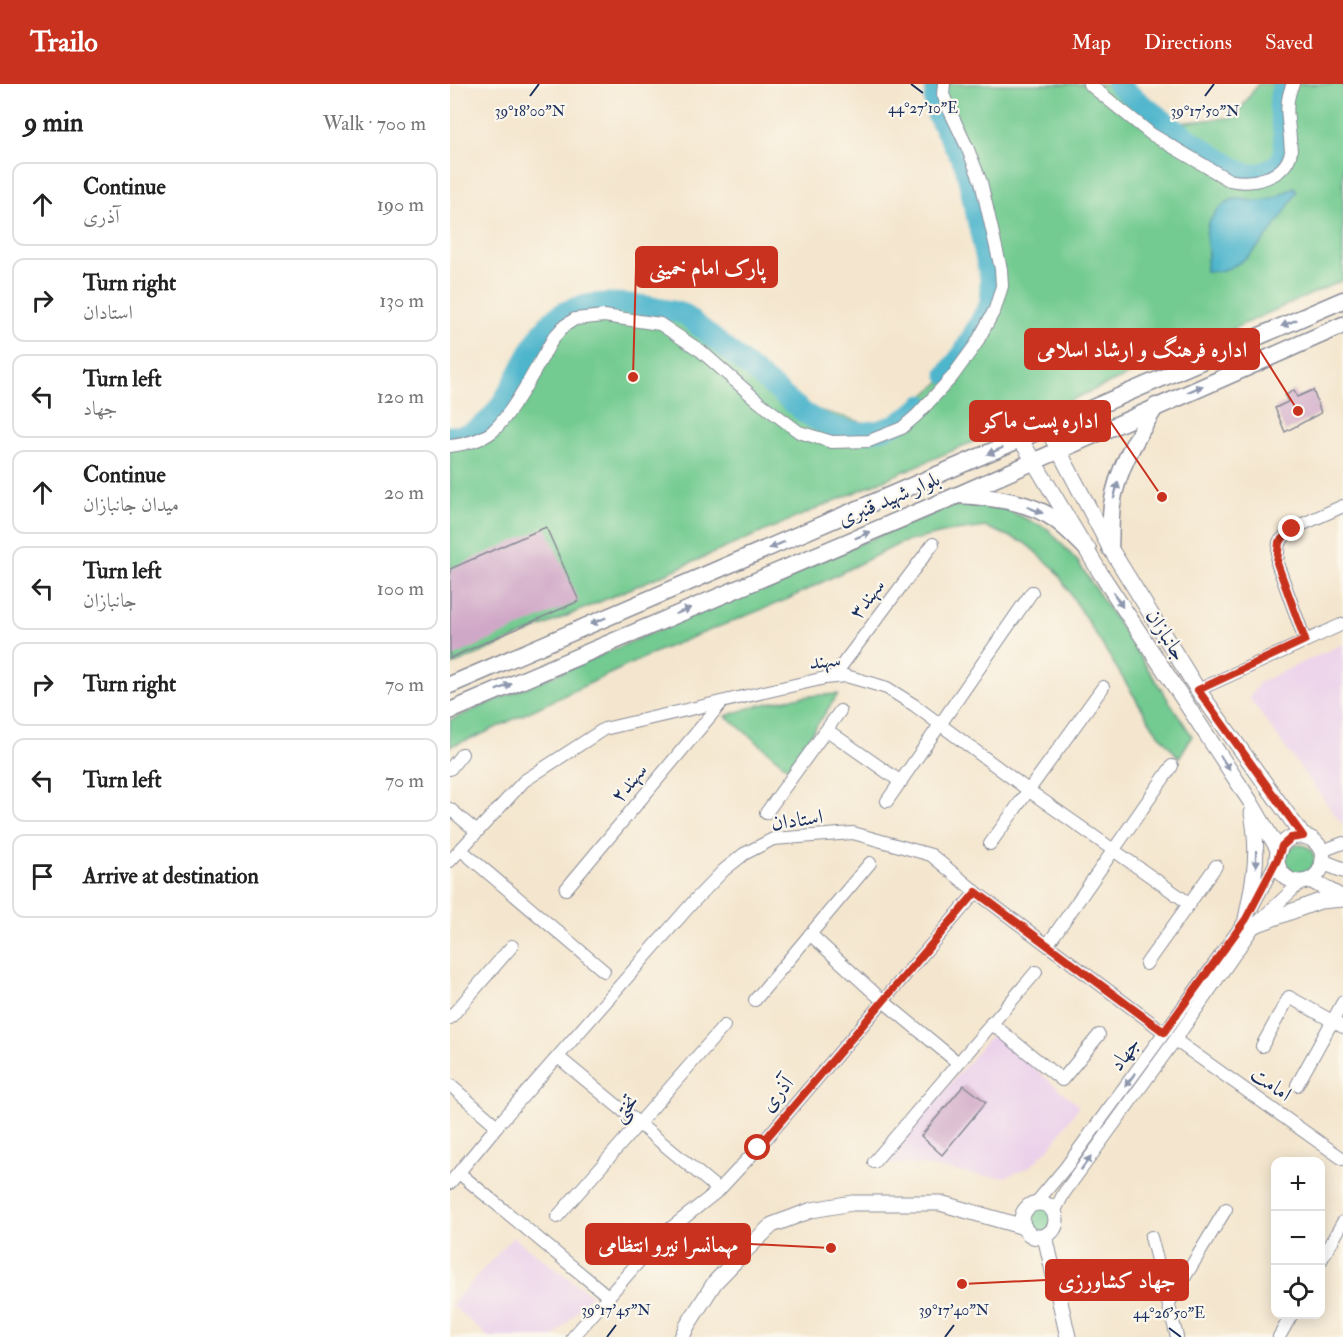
<!DOCTYPE html>
<meta charset="utf-8">
<style>
:root{--surface:#fff;--page:#f2f2f2;--text:#222;--muted:#767676;--line:#e0e0e0;--accent:#c8321e}
body{margin:0;font-family:"IM FELL Double Pica",Amiri,serif;background:var(--page);color:var(--text)}
.controls{position:absolute;right:18px;bottom:18px;display:grid;overflow:hidden;border-radius:12px;box-shadow:0 3px 15px #0003}
.controls button{width:54px;height:54px;display:grid;place-items:center;padding:0;border:0;border-bottom:2px solid var(--line);background:var(--surface);color:var(--text);font:30px sans-serif}
.stop{position:absolute;width:18px;height:18px;margin:-14px;border:4px solid #c8321e;border-radius:50%;background:#fff}
.stop.end{background:#c8321e;border-color:#fff;box-shadow:0 2px 6px #0008}
.list{margin:0;padding:0;list-style:none}
h2{display:flex;justify-content:space-between;align-items:center;height:78px;margin:0;padding:0 24px;font-size:26px}
h2 small{font-size:20px;font-weight:400;color:var(--muted)}
.list li{display:grid;grid-template-columns:39px 1fr auto;gap:18px;align-items:center;box-sizing:border-box;height:84px;margin:0 12px 12px;padding:0 12px;border:2px solid var(--line);border-radius:12px}
.list b{display:block;font-size:22px;white-space:nowrap}
.list p{margin:0;font-size:20px;white-space:nowrap;color:var(--muted)}
.list em{font-size:20px;font-style:normal;color:var(--muted)}
.icon{flex:none;width:33px;height:33px;fill:none;stroke:currentColor;stroke-width:2;stroke-linecap:round;stroke-linejoin:round}
.map{position:relative;flex:none;width:893px;height:1253px;overflow:hidden}
header{display:flex;align-items:center;gap:36px;box-sizing:border-box;height:84px;padding:0 30px;background:var(--accent);color:#fff}
header strong{font-size:28px}
nav{display:flex;gap:33px;margin-inline-start:auto;font-size:21px}
main{display:flex}
aside{flex:1;background:var(--surface)}
.map>svg:first-child{display:block}
</style>
<header>
<strong>Trailo</strong>
<nav><a>Map</a><a>Directions</a><a>Saved</a></nav>
</header>
<main>
<aside>
<h2>9 min<small>Walk · 700 m</small></h2>
<ul class="list">
<li><svg class="icon" aria-label="ahead" viewBox="0 0 24 24"><path d="M12 20V5M6 11l6-6 6 6"/></svg><div><b>Continue</b><p>آذری</p></div><em>190 m</em></li>
<li><svg class="icon" aria-label="right" viewBox="0 0 24 24"><path d="M7 20v-9h11M14 6l5 5-5 5"/></svg><div><b>Turn right</b><p>استادان</p></div><em>130 m</em></li>
<li><svg class="icon" aria-label="left" viewBox="0 0 24 24"><path d="M17 20v-9H6M10 6l-5 5 5 5"/></svg><div><b>Turn left</b><p>جهاد</p></div><em>120 m</em></li>
<li><svg class="icon" aria-label="ahead" viewBox="0 0 24 24"><path d="M12 20V5M6 11l6-6 6 6"/></svg><div><b>Continue</b><p>میدان جانبازان</p></div><em>20 m</em></li>
<li><svg class="icon" aria-label="left" viewBox="0 0 24 24"><path d="M17 20v-9H6M10 6l-5 5 5 5"/></svg><div><b>Turn left</b><p>جانبازان</p></div><em>100 m</em></li>
<li><svg class="icon" aria-label="right" viewBox="0 0 24 24"><path d="M7 20v-9h11M14 6l5 5-5 5"/></svg><div><b>Turn right</b></div><em>70 m</em></li>
<li><svg class="icon" aria-label="left" viewBox="0 0 24 24"><path d="M17 20v-9H6M10 6l-5 5 5 5"/></svg><div><b>Turn left</b></div><em>70 m</em></li>
<li><svg class="icon" aria-label="arrive" viewBox="0 0 24 24"><path d="M6 21V4h12l-3 4 3 4H6"/></svg><div><b>Arrive at destination</b></div></li>
</ul>
</aside>
<div class="map">
<svg width="893" height="1253" viewBox="0 0 893 1253">
<rect width="100%" height="100%" fill="#fbf7ec"/>
<filter id="ink" filterUnits="userSpaceOnUse"><feTurbulence type="fractalNoise" baseFrequency=".0167" numOctaves="2"/><feDisplacementMap in="SourceGraphic" scale="12" xChannelSelector="R" yChannelSelector="G"/><feConvolveMatrix kernelMatrix="1 2 1 2 8 2 1 2 1" color-interpolation-filters="sRGB"/></filter>
<filter id="wash" filterUnits="userSpaceOnUse"><feTurbulence type="fractalNoise" baseFrequency=".008" numOctaves="4" result="noise"/><feDisplacementMap in="SourceGraphic" scale="24" xChannelSelector="R" yChannelSelector="G"/><feGaussianBlur stdDeviation="1.35" result="paint"/><feColorMatrix in="noise" values="0 0 0 0 0 0 0 0 0 0 0 0 0 0 0 0 0 1.4 0 .05"/><feComposite in="paint" operator="in"/></filter>
<g filter="url(#wash)">
<rect width="100%" height="100%" fill="#f4e6ce"/>
<g fill="#ebd1eb">
<path d="M893,560V739L892,740L799,614L810,598Z"/>
<path d="M543,949L629,1022L602,1061L581,1082L556,1093L533,1092L470,1081L433,1079Z"/>
<path d="M63,1153L141,1211L104,1253H39L1,1221Z"/>
</g>
<g fill="#73cb91" stroke="#477d78" stroke-width="1.5">
<path d="M483,0H681L728,39L785,33L808,0H893V196L681,290L0,582V349H25L116,226H167L230,235L305,296L350,321L437,345L510,280L536,239L527,146L510,80Z"/>
<path d="M517,420L555,425L598,445L628,478L742,652L729,674L704,644L605,485L575,459L536,443L497,448L451,459L338,515L208,567L28,652L0,662V636L392,467L498,423Z"/>
<path d="M388,610L338,684L276,632C313,618 349,611 388,610Z"/>
<circle cx="850" cy="775" r="14"/>
<circle cx="590" cy="1135" r="14"/>
</g>
<path fill="#4eb5cc" stroke="#347295" stroke-width="1.5" d="M844,103L847,107C831,136 796,193 756,187C755,181 758,176 758,169C758,161 755,152 757,145C760,132 772,118 785,115C793,114 801,118 809,117C822,117 833,110 844,103Z"/>
<g fill="none" stroke-linecap="round" stroke-linejoin="round">
<g stroke="#4eb5cc" stroke-width="21">
<path d="M486,0L484,17L487,31L515,81L540,194V219L513,269L497,290"/>
<path d="M667,0C700,27 733,52 769,74C776,78 784,85 793,88C805,93 827,87 832,73C840,49 821,23 834,0"/>
<path d="M0,352C60,354 67,260 109,231C141,210 200,221 234,230L356,330C397,355 436,356 472,321"/>
</g>
</g>
<g id="blocks">
<g fill="#d0a8c7">
<path d="M844,306L847,313L863,306L871,329L835,348L825,324L838,318L835,312Z"/>
<path d="M96,443L129,517L0,574V485Z"/>
<path d="M514,1001L536,1018L492,1071L471,1052Z"/>
</g>
</g>
</g>
<g filter="url(#ink)">
<use href="#blocks" fill-opacity="0" stroke="#888a96" stroke-width="1.5"/>
<g fill="none" stroke-linecap="round" stroke-linejoin="round">
<g stroke="#888a96" stroke-width="14">
<g id="minor">
<path d="M639,0L701,50L779,96C801,101 835,95 841,68C841,65 840,59 840,54C838,35 834,18 843,0"/>
<path d="M0,362C15,360 31,357 43,347C64,328 89,278 104,253L114,242L125,235L154,232L210,240L251,267L309,318L349,348L382,358L419,357L452,344L467,331L502,293L526,260L545,225L552,202L551,185L531,98L517,63L498,23L493,10L494,0"/>
<path d="M855,556L827,479L829,458L842,445L893,422"/>
<path d="M383,593L483,460"/>
<path d="M748,606L893,540"/>
<path d="M377,646L451,698"/>
<path d="M0,685L12,670"/>
<path d="M437,717L582,508"/>
<path d="M0,725L26,747"/>
<path d="M316,729L390,627"/>
<path d="M540,760L653,603"/>
<path d="M10,765L154,887"/>
<path d="M872,767L893,759"/>
<path d="M0,777L74,697L154,645L375,594L396,592L424,600L437,604L464,621L578,706L740,820"/>
<path d="M116,805L272,618"/>
<path d="M360,850L432,916L507,978"/>
<path d="M598,860L722,682"/>
<path d="M696,880L766,782"/>
<path d="M305,916L420,779"/>
<path d="M0,934L62,862"/>
<path d="M541,939L612,996L649,951"/>
<path d="M725,956L893,1075"/>
<path d="M812,962L839,913L893,943"/>
<path d="M108,973L269,1106"/>
<path d="M0,1001L47,1042"/>
<path d="M847,1001L893,918"/>
<path d="M424,1078L586,888"/>
<path d="M9,1089L159,1213"/>
<path d="M0,1099L47,1042L244,817L274,786L294,770L323,755L403,749L481,771L526,808L714,948"/>
<path d="M585,1120L616,1083L755,893L796,835L827,776"/>
<path d="M604,1128L614,1109L725,956L805,841L851,798"/>
<path d="M107,1133L274,942"/>
<path d="M701,1153L727,1253"/>
<path d="M870,1178L893,1138"/>
<path d="M719,1219L776,1125"/>
<path d="M123,1253L211,1152L269,1106L308,1064L526,808"/>
<path d="M829,1253L842,1230"/>
</g>
</g>
<g stroke="#888a96" stroke-width="17">
<g id="major">
<path d="M597,344L660,464L748,606L853,752"/>
<path d="M571,356L651,490L800,717L829,767"/>
<circle cx="850" cy="775" r="23"/>
<path d="M873,778L893,786"/>
<path d="M860,796L893,814"/>
<path d="M796,835C804,794 810,771 802,729"/>
<path d="M805,841L870,817L893,815"/>
<circle cx="589" cy="1136" r="17"/>
<path d="M595,1152L618,1253"/>
<path d="M232,1253L237,1242L265,1198L295,1167L322,1141L362,1126L402,1119H490L574,1143"/>
</g>
</g>
<g stroke="#888a96" stroke-width="19">
<g id="highway">
<path d="M508,411C540,413 581,417 607,437C618,445 628,456 638,466"/>
<path d="M660,464C661,450 660,435 662,421C667,385 687,353 706,322"/>
<path d="M0,601L893,216"/>
<path d="M0,627L508,411L893,241"/>
</g>
</g>
<use href="#minor" stroke="#fff" stroke-width="12"/>
<use href="#major" stroke="#fff" stroke-width="15"/>
<use href="#highway" stroke="#fff" stroke-width="16"/>
</g>
<defs><path id="oneway-solid" d="M-6-.8H1V-3.2L6.5 0L1 3.2V.8H-6Z" transform="scale(1.5)"/></defs>
<g fill="#8d97ae">
<use href="#oneway-solid" transform="translate(839 239) rotate(157)"/>
<use href="#oneway-solid" transform="translate(745 305) rotate(-23)"/>
<use href="#oneway-solid" transform="translate(545 367) rotate(157)"/>
<use href="#oneway-solid" transform="translate(666 406) rotate(-76)"/>
<use href="#oneway-solid" transform="translate(585 426) rotate(23)"/>
<use href="#oneway-solid" transform="translate(413 451) rotate(-23)"/>
<use href="#oneway-solid" transform="translate(327 461) rotate(157)"/>
<use href="#oneway-solid" transform="translate(668 516) rotate(57)"/>
<use href="#oneway-solid" transform="translate(233 527) rotate(-23)"/>
<use href="#oneway-solid" transform="translate(148 537) rotate(157)"/>
<use href="#oneway-solid" transform="translate(54 603) rotate(-23)"/>
<use href="#oneway-solid" transform="translate(775 679) rotate(57)"/>
<use href="#oneway-solid" transform="translate(806 775) rotate(91)"/>
<use href="#oneway-solid" transform="translate(680 996) rotate(126)"/>
<use href="#oneway-solid" transform="translate(636 1079) rotate(-54)"/>
</g>
</g>
<g fill="none" stroke-linecap="round" stroke-linejoin="round" filter="url(#ink)">
<path stroke="#c8321e" stroke-width="8" d="M308,1064L526,808L714,948L796,835L827,776L832,762L841,754L853,752L748,606L855,556L827,479L829,458L842,445"/>
</g>
<path fill="none" stroke="#1b2f5e" stroke-width="2" d="M461,0L473,9M80,12L89,0M755,12L764,0M719,1244L731,1253M157,1253L166,1241M495,1253L504,1241"/>
<g text-anchor="middle" dominant-baseline="central" stroke-width="4.5" stroke-linejoin="round" paint-order="stroke">
<g font-size="21" fill="#1b2f5e" stroke="#fbf7ec">
<text transform="translate(439 415) rotate(-23)">بلوار شهید قنبری</text>
<text transform="translate(417 515) rotate(-53)">سهند۳</text>
<text transform="translate(716 551) rotate(57)">جانبازان</text>
<text transform="translate(375 577) rotate(-6)">سهند</text>
<text transform="translate(179 699) rotate(-50)">سهند۲</text>
<text transform="translate(347 736) rotate(-8)">استادان</text>
<text transform="translate(675 970) rotate(-54)">جهاد</text>
<text transform="translate(821 1000) rotate(35)">امامت</text>
<text transform="translate(327 1010) rotate(-50)">آذری</text>
<text transform="translate(175 1024) rotate(-49)">تختی</text>
</g>
</g>
<g font-size="15" text-anchor="middle" fill="#1b2f5e" stroke="#fbf7ec" stroke-width="4.5" stroke-linejoin="round" paint-order="stroke">
<text x="473" y="29">44°27'10"E</text>
<text x="80" y="32">39°18'00"N</text>
<text x="755" y="32">39°17'50"N</text>
<text x="166" y="1231">39°17'45"N</text>
<text x="504" y="1231">39°17'40"N</text>
<text x="719" y="1234">44°26'50"E</text>
</g>
<path fill="none" stroke="#c8321e" stroke-width="2" d="M183 293L186 183M848 327L809 265M712 413L660 337M381 1164L300 1160M512 1200L596 1196"/>
<g fill="#c8321e" stroke="#fbf7ec" stroke-width="2">
<circle cx="183" cy="293" r="6"/>
<circle cx="848" cy="327" r="6"/>
<circle cx="712" cy="413" r="6"/>
<circle cx="381" cy="1164" r="6"/>
<circle cx="512" cy="1200" r="6"/>
</g>
<g fill="#c8321e" stroke="#c8321e" stroke-width="2">
<rect x="186" y="163" width="141" height="40" rx="6"/>
<rect x="575" y="245" width="234" height="40" rx="6"/>
<rect x="520" y="317" width="140" height="40" rx="6"/>
<rect x="136" y="1140" width="164" height="40" rx="6"/>
<rect x="596" y="1176" width="142" height="40" rx="6"/>
</g>
<g font-size="22" text-anchor="middle" font-weight="bold" fill="#fff">
<text x="257" y="191">پارک امام خمینی</text>
<text x="692" y="273">اداره فرهنگ و ارشاد اسلامی</text>
<text x="590" y="344">اداره پست ماکو</text>
<text x="218" y="1168">مهمانسرا نیرو انتظامی</text>
<text x="667" y="1204">جهاد کشاورزی</text>
</g>
</svg>
<div class="controls">
<button>+</button>
<button>−</button>
<button><svg class="icon" aria-label="locate" viewBox="0 0 24 24"><circle cx="12" cy="12" r="6"/><path d="M12 2v4M12 18v4M2 12h4M18 12h4"/></svg></button>
</div>
<div class="stop" style="left:308px;top:1064px"></div>
<div class="stop end" style="left:842px;top:445px"></div>
</div>
</main>
